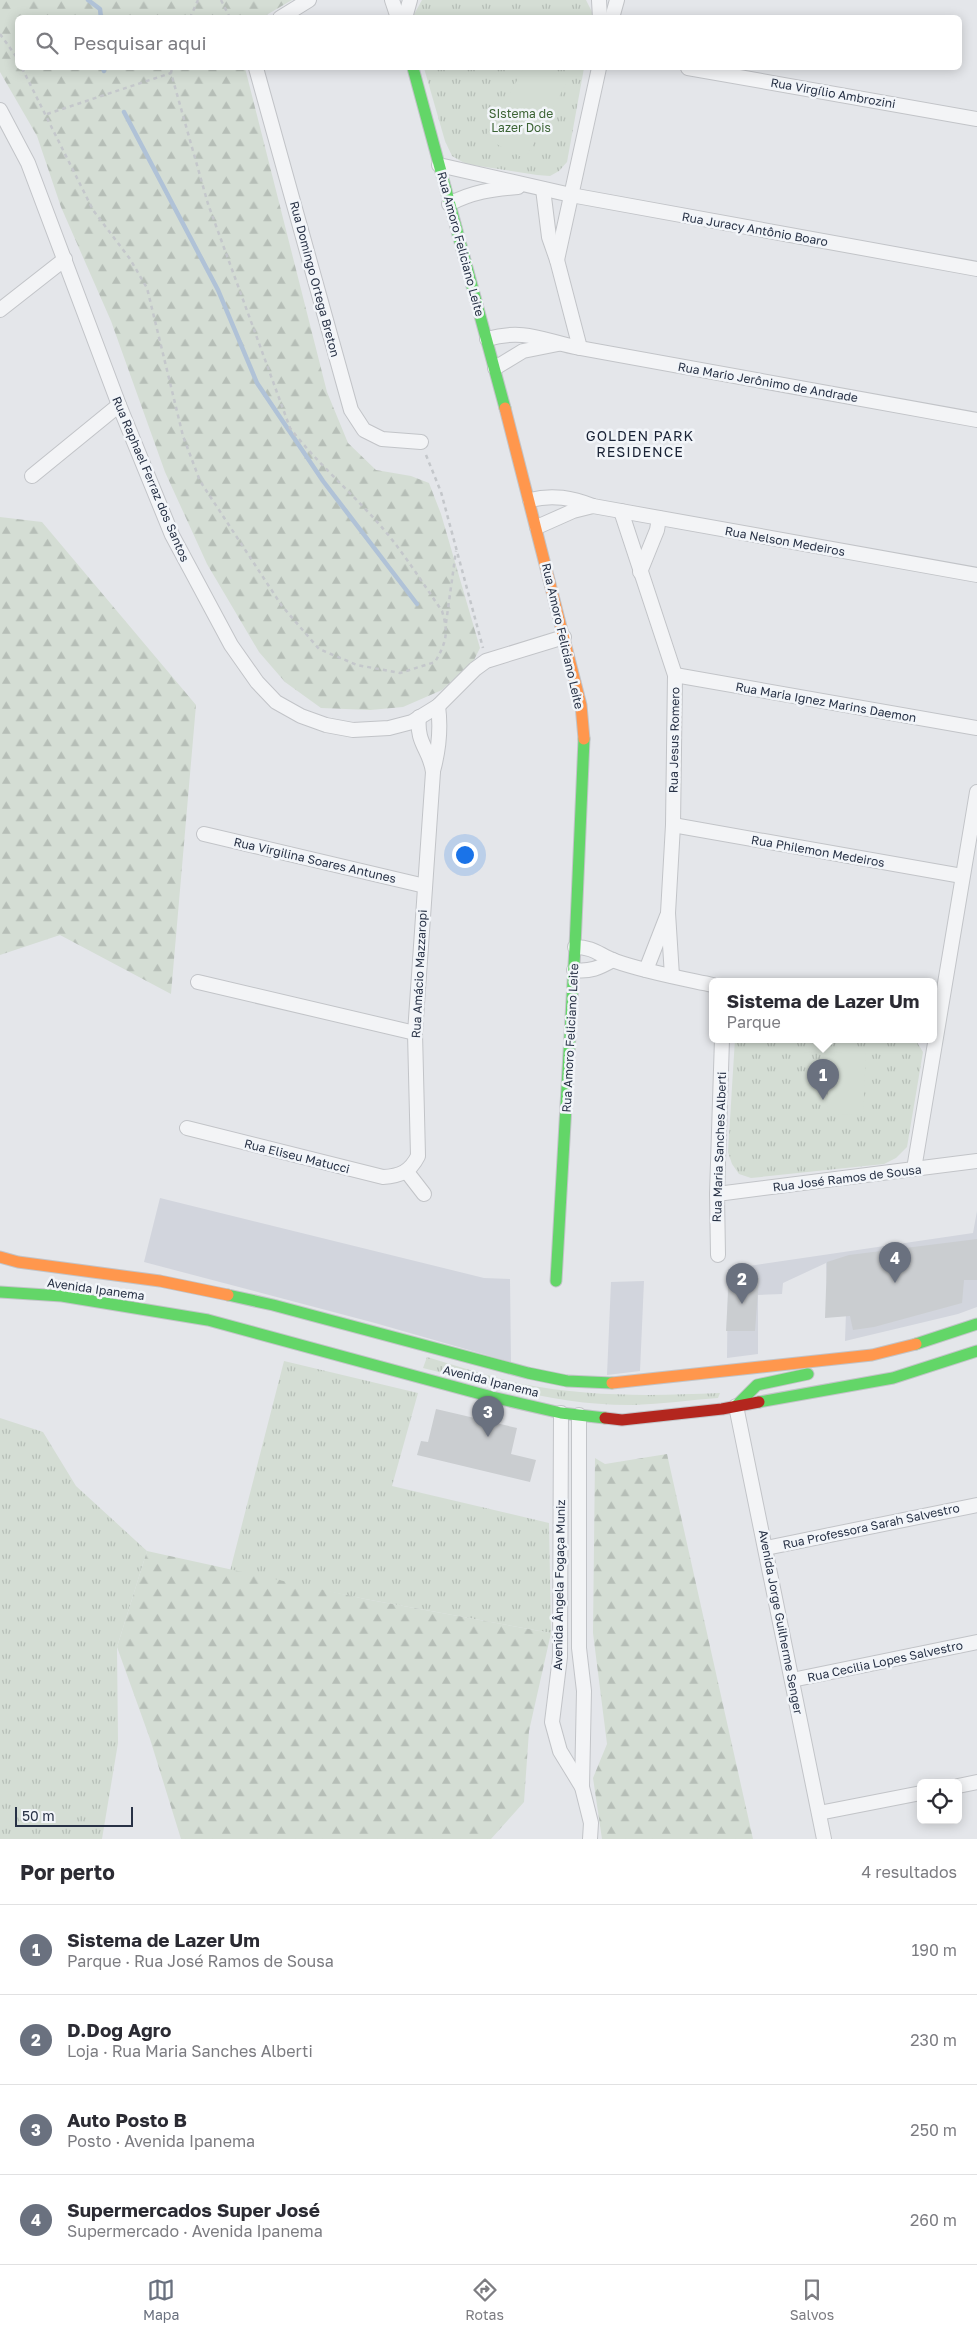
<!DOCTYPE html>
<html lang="pt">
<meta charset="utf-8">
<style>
:root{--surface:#fff;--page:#f2f2f3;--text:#2b2b33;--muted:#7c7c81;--line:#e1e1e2;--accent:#6a717f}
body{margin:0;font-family:"Golos Text",sans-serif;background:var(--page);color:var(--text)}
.controls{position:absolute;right:15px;bottom:15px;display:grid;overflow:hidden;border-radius:8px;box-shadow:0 2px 12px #0003}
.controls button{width:45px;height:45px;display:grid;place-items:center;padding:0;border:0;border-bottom:1px solid var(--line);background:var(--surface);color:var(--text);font:25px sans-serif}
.scale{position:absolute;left:15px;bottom:12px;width:118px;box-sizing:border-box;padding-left:5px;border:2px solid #283246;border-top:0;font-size:14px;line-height:18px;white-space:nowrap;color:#283246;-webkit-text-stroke:4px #f2f5f9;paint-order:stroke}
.you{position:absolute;left:464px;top:854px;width:18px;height:18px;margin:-12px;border:4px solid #fff;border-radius:50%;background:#1a73e8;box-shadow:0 0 0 8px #1a73e833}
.badge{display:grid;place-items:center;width:32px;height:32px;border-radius:50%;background:var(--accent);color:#fff;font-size:16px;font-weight:700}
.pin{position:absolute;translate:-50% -41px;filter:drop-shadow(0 1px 2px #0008)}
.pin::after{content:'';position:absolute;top:26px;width:18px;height:15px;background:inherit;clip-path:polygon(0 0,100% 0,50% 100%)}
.popup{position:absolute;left:709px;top:978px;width:228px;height:65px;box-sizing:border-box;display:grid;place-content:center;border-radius:8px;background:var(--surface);filter:drop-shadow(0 1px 4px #0005);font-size:16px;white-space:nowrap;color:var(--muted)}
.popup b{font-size:19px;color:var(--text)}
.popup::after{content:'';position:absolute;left:50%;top:100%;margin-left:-10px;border:10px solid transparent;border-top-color:var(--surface)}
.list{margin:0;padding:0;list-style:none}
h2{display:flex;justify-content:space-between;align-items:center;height:65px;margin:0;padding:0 20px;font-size:21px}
h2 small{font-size:16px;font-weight:400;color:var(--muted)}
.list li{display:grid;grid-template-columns:32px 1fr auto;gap:15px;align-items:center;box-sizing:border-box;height:90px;padding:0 20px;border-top:1px solid var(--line)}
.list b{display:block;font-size:19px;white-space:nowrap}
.list p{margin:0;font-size:16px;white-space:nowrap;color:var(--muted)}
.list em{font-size:16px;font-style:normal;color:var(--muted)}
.icon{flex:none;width:28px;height:28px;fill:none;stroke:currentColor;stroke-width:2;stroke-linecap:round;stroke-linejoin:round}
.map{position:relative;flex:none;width:977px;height:1839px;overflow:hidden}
.search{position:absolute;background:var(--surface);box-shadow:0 2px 12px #0003;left:15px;right:15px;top:15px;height:55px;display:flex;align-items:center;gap:12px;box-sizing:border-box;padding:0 18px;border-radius:8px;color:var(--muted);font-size:19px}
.sheet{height:425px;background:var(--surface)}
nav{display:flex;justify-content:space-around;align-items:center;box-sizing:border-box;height:70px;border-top:1px solid var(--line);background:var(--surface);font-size:14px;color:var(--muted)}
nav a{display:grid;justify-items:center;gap:2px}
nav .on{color:var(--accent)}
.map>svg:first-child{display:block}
</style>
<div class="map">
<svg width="977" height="1839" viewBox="0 0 977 1839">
<defs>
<pattern id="grass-tufts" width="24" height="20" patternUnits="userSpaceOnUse" patternTransform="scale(1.25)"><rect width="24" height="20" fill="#d4ddd4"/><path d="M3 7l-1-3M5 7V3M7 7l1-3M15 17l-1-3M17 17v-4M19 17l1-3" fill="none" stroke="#b6beb7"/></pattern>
<pattern id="forest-firs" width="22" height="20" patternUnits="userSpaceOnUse" patternTransform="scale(1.25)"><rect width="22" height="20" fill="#d4ddd4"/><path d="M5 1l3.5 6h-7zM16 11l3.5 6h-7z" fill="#b6beb7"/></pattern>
</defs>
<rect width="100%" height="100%" fill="#e4e6ea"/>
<g fill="#d2d5dd">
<path d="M160,1198L484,1278L510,1279L511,1362L375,1323L144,1262Z"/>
<path d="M977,1211V1307L958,1314L845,1341L846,1313L828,1314L826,1263L783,1283L782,1294L758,1295V1354L727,1358L728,1269L973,1233Z"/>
<path d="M644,1281L640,1371L607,1375L611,1282Z"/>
</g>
<g fill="url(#grass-tufts)">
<path d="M422,0H586L593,14L592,18H412Z"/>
<path d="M424,68H584L567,162L559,171L550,176L537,175L466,164L452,156L445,141Z"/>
<path d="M735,1039H915L923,1052L907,1147L896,1158L884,1164L751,1178L739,1174L732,1164L728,1152Z"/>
<path d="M427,1357C458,1366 490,1377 522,1384C589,1397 652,1396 720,1393L718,1398C690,1400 662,1404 634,1405C562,1406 493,1385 423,1368Z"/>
<path d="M284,1361L418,1393L392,1486L549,1523L551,1633L365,1599L230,1571Z"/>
<path d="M0,1418L43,1432L76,1486L147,1551L117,1647L118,1743L102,1839H0Z"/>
</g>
<g fill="url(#forest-firs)">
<path d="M0,0H292L263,17L18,18V68H245L327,392L348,443L376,470L411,476L429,483L441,514L480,648L474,660L442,690L403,707L370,710L321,708L285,682L259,652L207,564L165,472L111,321L61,207L37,136L0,72Z"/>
<path d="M0,517L42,522L196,705L171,994L60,935L0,955Z"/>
<path d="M667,1454L753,1839H602L593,1778L607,1744L593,1633L595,1458L605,1464Z"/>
<path d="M147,1551L365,1599L551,1633L529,1731L524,1802L491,1839H181L150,1739L117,1647Z"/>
</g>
<g fill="#d4ddd4">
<path d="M524,68H539L567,82L525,159L485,138Z"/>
<path d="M830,1051L866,1053L863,1115L827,1114Z"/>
</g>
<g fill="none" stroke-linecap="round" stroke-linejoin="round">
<g stroke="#b0c2d7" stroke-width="4.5">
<path d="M88,0L100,9L101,18"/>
<path d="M103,68L104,71"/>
<path d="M124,112L218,290L257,383L323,481L417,604"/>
</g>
</g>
<g fill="#cacdd0">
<path d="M977,1239V1280H964L962,1303L874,1327L853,1330L850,1316L825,1318L827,1262L849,1255Z"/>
<path d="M729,1277L759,1278L755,1331H726Z"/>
<path d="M436,1409L517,1428L511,1454L536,1460L530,1482L417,1455L421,1441L428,1442Z"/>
</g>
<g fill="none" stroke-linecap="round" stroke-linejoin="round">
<g stroke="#c2c4c8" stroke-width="16">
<g id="street">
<path d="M392,0L398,18"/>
<path d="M599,0L600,18"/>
<path d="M280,18L309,0"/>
<path d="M405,18L410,0"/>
<path d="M612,18L617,0"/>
<path d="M256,68L351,410L364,430L382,439L421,442"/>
<path d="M688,68L977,119"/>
<path d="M0,110L28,163L119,405L172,535L231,645L257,682L276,702L301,716L326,725L353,730L389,728L412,722L438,706L475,669L486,661L564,637"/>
<path d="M439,165L571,195L977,269"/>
<path d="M543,189L549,237L557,260L580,348"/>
<path d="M449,204C472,192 492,189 518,187"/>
<path d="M557,260L599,68"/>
<path d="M0,310L65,259"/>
<path d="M487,339C525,328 544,341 580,348L977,420"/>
<path d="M495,368L523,351L558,344"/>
<path d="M32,476L119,405"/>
<path d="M530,500C553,494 572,498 593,506L977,575"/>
<path d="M621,511L675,675L673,825L668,913L672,976"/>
<path d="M537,527L573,511L593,506"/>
<path d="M640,572L657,530L659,518"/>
<path d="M675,675L977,728"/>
<path d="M433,771C439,749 441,728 438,706"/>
<path d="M673,825L962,876"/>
<path d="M204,834L425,886"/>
<path d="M575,947C594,947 599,955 615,961C646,972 680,978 713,985"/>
<path d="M574,970C590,972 599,968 613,960"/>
<path d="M646,970L667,916"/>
<path d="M198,982L415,1033"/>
<path d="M187,1128L383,1177C400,1176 410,1172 418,1156L415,1033L433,772C430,749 416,744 419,717"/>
<path d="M914,1169L977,792"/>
<path d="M407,1172L424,1194"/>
<path d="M717,1194L977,1161"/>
<path d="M718,1255L717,1194L722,1039"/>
<path d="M736,1406L824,1839"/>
<path d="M561,1413L560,1657L552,1722L560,1751L582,1787L591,1823L590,1839"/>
<path d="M579,1415V1648L584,1691L582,1787"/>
<path d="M766,1548L977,1505"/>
<path d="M792,1680L977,1642"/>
<path d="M958,1786L977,1782"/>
<path d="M819,1813L921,1793"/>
</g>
</g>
<g stroke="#c2c4c8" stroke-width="13">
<g id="fast">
<path d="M413,68L505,408"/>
<path d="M556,1281L575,947L584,739"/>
<path d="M0,1292L62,1296L208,1320L492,1397L561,1413L605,1418"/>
<path d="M228,1295L273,1305L528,1373L567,1381L612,1383"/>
<path d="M916,1344L977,1324"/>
<path d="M759,1402L893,1378L977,1351"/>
<path d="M736,1406L757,1385L808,1374"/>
</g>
</g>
<g stroke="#c2c4c8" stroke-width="13">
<g id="slow">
<path d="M505,408L581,705L584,739"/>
<path d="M0,1257L18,1262L160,1281L228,1295"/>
<path d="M612,1383L872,1355L916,1344"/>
</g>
</g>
<g stroke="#c2c4c8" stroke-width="13">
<path id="jam" d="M605,1418L622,1420L722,1409L759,1402"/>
</g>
<g stroke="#c4c7cb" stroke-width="2.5" stroke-dasharray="4 4" stroke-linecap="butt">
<path d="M221,0L230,18"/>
<path d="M190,18L198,0"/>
<path d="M0,34L18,59"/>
<path d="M22,68L93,210L130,259L147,288L183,436L200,481L282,606L319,649L357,665L400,673L435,662C446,643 449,633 442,611C422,582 402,550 379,524C350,491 317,463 290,428L208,204L171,73L172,68"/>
<path d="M47,114L171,73"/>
<path d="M426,455L441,492L483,648"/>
<path d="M446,623L456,551"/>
</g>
<use href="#street" stroke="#f3f4f6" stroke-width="14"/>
<use href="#fast" stroke="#63d668" stroke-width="11"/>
<use href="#slow" stroke="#ff974d" stroke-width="11"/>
<use href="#jam" stroke="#b3261e" stroke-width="11"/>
</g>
<g text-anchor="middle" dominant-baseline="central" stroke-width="5" stroke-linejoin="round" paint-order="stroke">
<g font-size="12" fill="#283246" stroke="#f2f5f9">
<text transform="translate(833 93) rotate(10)">Rua Virgílio Ambrozini</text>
<text transform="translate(755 229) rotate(10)">Rua Juracy Antônio Boaro</text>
<text transform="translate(461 244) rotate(75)">Rua Amoro Feliciano Leite</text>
<text transform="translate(315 279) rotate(75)">Rua Domingo Ortega Breton</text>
<text transform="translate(768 382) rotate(10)">Rua Mario Jerônimo de Andrade</text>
<text transform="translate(151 479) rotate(67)">Rua Raphael Ferraz dos Santos</text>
<text transform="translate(785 541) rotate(10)">Rua Nelson Medeiros</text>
<text transform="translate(563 636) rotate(77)">Rua Amoro Feliciano Leite</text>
<text transform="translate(826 702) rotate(10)">Rua Maria Ignez Marins Daemon</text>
<text transform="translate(674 740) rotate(-89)">Rua Jesus Romero</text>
<text transform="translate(818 851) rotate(10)">Rua Philemon Medeiros</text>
<text transform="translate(315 860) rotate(13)">Rua Virgilina Soares Antunes</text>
<text transform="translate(419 974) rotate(-87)">Rua Amácio Mazzaropi</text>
<text transform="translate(570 1038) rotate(-87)">Rua Amoro Feliciano Leite</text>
<text transform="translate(719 1147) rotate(-88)">Rua Maria Sanches Alberti</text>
<text transform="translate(297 1156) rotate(14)">Rua Eliseu Matucci</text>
<text transform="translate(847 1178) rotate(-7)">Rua José Ramos de Sousa</text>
<text transform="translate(96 1289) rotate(8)">Avenida Ipanema</text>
<text transform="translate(491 1381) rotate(14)">Avenida Ipanema</text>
<text transform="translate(871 1526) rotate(-12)">Rua Professora Sarah Salvestro</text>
<text transform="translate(559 1585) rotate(-89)">Avenida Ângela Fogaça Muniz</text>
<text transform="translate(781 1622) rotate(79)">Avenida Jorge Guilherme Senger</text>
<text transform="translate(885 1661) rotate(-12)">Rua Cecilia Lopes Salvestro</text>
</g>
<g font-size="12" fill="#3b6334" stroke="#f2f5f9">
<text x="521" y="113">SIstema de<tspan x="521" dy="14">Lazer Dois</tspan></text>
</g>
<g font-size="14" letter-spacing="1" fill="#1a2336" stroke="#f2f5f9">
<text x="640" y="435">GOLDEN PARK<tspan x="640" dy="16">RESIDENCE</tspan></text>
</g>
</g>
</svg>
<div class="controls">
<button><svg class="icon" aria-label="locate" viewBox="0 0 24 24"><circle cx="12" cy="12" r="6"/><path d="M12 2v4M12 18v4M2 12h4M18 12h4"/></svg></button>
</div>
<div class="scale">50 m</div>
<div class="you"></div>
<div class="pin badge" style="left:823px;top:1100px">1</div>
<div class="popup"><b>Sistema de Lazer Um</b>Parque</div>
<div class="pin badge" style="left:742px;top:1304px">2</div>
<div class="pin badge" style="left:488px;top:1437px">3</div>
<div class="pin badge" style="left:895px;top:1283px">4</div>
<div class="search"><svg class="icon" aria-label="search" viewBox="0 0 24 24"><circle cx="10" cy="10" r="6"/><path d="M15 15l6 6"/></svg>Pesquisar aqui</div>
</div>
<section class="sheet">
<h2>Por perto<small>4 resultados</small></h2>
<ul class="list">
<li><span class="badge">1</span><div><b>Sistema de Lazer Um</b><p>Parque · Rua José Ramos de Sousa</p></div><em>190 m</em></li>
<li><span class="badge">2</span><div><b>D.Dog Agro</b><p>Loja · Rua Maria Sanches Alberti</p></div><em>230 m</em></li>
<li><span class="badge">3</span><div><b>Auto Posto B</b><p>Posto · Avenida Ipanema</p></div><em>250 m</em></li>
<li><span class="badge">4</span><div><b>Supermercados Super José</b><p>Supermercado · Avenida Ipanema</p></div><em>260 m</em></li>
</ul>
</section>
<nav>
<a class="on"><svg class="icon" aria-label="map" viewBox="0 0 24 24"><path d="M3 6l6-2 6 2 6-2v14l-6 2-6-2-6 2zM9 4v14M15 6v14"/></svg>Mapa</a>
<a><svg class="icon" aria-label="directions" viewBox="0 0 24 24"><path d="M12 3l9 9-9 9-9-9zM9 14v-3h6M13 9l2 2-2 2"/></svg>Rotas</a>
<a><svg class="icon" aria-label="saved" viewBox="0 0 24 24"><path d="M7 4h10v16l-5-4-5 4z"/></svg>Salvos</a>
</nav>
